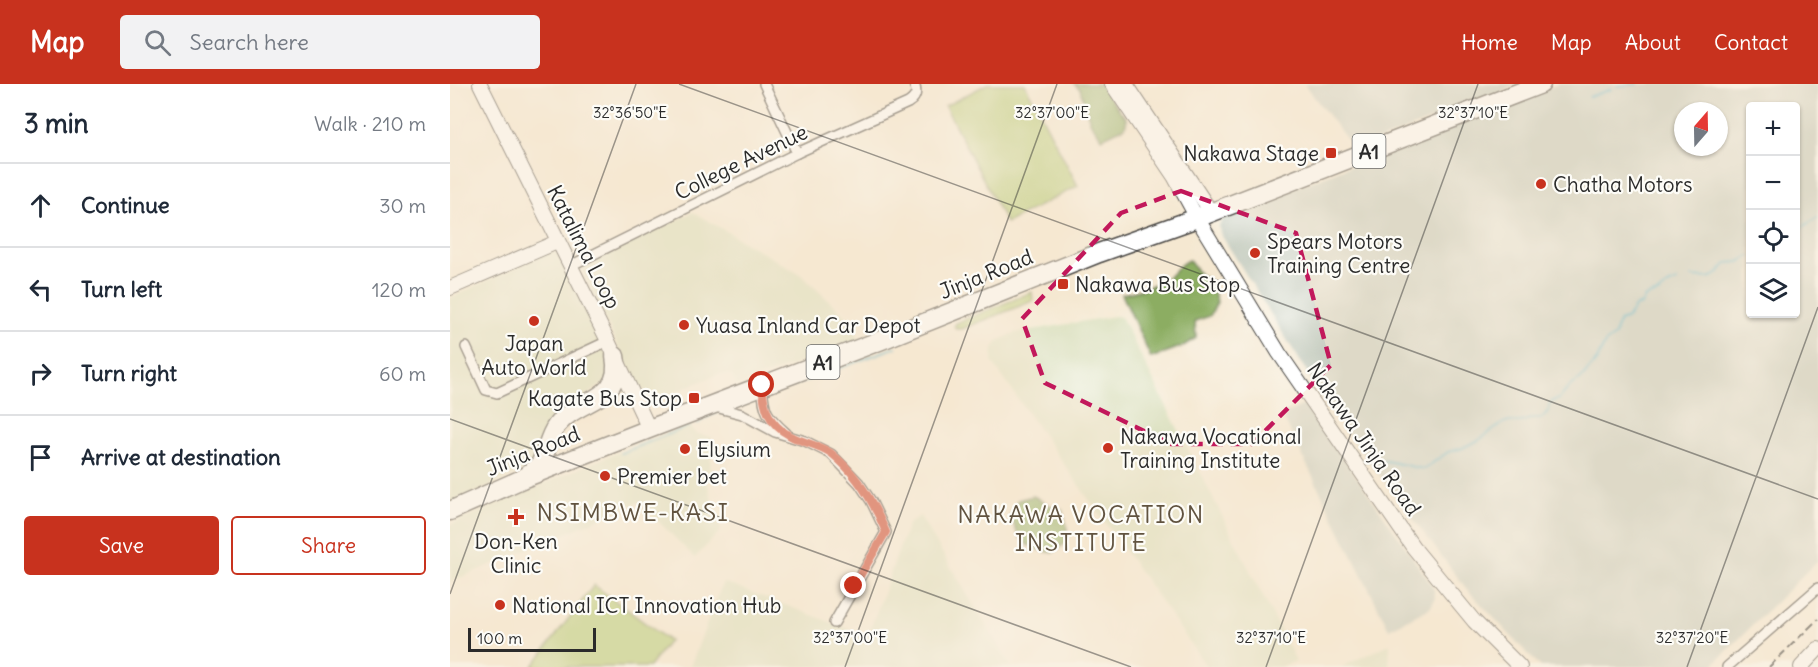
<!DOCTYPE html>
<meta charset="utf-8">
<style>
:root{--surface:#fff;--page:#f2f2f3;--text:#1f2937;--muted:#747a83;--line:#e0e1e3;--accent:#c8321e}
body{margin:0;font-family:Delius,sans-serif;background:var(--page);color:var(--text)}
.controls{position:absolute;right:18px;top:18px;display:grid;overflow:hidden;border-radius:6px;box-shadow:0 2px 4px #0004}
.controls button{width:54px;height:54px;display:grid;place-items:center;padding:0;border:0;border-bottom:2px solid var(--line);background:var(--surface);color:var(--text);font:30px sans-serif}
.compass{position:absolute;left:1224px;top:18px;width:54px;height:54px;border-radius:50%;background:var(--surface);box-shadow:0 2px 4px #0004;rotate:20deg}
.scale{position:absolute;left:18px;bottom:15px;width:128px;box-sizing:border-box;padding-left:6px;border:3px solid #2b2b2b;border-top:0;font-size:16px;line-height:21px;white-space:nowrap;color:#2b2b2b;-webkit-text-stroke:4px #fdfcf7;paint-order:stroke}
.stop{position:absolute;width:18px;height:18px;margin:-14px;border:4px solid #c8321e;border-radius:50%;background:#fff}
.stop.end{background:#c8321e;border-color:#fff;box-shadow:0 2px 6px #0008}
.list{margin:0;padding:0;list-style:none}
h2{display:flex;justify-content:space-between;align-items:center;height:78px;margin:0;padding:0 24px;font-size:26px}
h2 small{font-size:20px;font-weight:400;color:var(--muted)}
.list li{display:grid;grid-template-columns:39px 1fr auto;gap:18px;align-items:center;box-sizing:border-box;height:84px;padding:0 24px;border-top:2px solid var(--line)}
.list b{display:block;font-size:22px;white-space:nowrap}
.list em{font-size:20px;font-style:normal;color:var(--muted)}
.actions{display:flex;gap:12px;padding:18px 24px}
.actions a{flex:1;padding:14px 0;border:2px solid var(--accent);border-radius:6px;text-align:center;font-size:21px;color:var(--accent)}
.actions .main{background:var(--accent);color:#fff}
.icon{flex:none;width:33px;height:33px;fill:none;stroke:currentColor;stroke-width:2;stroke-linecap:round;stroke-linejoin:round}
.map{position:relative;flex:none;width:1368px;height:583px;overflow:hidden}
header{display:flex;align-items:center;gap:36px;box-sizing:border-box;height:84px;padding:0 30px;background:var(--accent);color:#fff}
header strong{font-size:28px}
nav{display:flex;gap:33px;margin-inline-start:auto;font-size:21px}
.search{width:420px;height:54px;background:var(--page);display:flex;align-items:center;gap:15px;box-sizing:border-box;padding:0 21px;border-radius:6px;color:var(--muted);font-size:22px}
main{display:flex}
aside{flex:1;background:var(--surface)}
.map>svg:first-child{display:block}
</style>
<header>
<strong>Map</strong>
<div class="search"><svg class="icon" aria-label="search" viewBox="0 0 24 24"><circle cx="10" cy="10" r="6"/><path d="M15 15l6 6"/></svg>Search here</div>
<nav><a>Home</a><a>Map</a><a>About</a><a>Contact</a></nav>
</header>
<main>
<aside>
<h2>3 min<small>Walk · 210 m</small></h2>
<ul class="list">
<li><svg class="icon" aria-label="ahead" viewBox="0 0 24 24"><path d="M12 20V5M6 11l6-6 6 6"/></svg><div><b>Continue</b></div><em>30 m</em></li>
<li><svg class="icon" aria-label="left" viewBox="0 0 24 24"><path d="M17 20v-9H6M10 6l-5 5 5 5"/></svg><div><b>Turn left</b></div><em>120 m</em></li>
<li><svg class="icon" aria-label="right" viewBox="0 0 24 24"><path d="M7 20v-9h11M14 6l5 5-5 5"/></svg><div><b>Turn right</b></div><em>60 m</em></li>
<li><svg class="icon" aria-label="arrive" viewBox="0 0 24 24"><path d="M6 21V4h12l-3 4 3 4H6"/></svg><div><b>Arrive at destination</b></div></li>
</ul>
<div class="actions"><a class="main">Save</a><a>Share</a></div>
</aside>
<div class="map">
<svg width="1368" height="583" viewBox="0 0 1368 583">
<rect width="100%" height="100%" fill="#fdfcf7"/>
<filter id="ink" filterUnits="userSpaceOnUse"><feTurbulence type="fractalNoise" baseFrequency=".0167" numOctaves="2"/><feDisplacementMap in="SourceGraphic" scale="12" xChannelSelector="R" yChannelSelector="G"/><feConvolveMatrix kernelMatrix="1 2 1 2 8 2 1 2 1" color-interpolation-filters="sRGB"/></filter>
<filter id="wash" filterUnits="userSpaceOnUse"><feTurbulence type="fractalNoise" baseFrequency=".008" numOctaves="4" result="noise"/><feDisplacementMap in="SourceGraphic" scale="24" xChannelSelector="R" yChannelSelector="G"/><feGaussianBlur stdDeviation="1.35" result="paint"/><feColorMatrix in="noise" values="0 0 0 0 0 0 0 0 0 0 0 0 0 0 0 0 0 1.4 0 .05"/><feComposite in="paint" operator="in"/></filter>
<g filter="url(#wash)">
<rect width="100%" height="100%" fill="#f5e8d1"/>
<g fill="#dadfbd">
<path d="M243,128L351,191L402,238L409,256L287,302L282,291L269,290L216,312L198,309L187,302L129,181Z"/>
<path d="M101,167L108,170L163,277L162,294L101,336L88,380L0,420V214Z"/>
<path d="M665,232L671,233L846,577L830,583H757L542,278L543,264L548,257L565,249Z"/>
<path d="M239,340L245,349L262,353L260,388L256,394L271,446L245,474L189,418L0,498V441L144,378Z"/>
<path d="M470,432L561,583H240L273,498L418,552L458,440Z"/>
<path d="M940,560L939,583H891Z"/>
</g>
<g fill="#c0c7ba" fill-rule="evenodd">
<path d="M854,0H1071L905,66Z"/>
<path d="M1108,0H1368V476L1261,583H1090L1015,503L886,334L770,149L769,142L773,135L779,130ZM1300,22H1346V230H1300ZM1233,27H1269V63H1233Z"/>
<path d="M856,320L979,497L984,506L985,515L980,524L939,545L832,331Z"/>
</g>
<g fill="#b0c96f" stroke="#6e7a4d" stroke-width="1.5">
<path d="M537,0H575L628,102L556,139L495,22Z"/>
<path d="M582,208L583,217L512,245H506L504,243L506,239Z"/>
<path d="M144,501L219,557L199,583H82Z"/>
</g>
<g fill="#8cad62" stroke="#5c6c46" stroke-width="1.5">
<path d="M624,0H651L663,18L677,35L675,43L652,54L640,38L630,5Z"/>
<path d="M739,176L749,190L761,198L767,218L760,232L745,237L746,254L733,262L701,274L672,210C688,207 703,203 717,194C725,189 729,179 739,176Z"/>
<path d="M583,412C594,417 600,423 612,426L617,442V458L603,469C574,464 570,459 560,431L568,416Z"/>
</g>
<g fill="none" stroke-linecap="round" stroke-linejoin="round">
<g stroke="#47adc6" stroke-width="2">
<path d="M1167,2L1188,0"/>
<path d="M1139,13L1161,5"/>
<path d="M1346,147L1368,133"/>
<path d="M1242,193C1262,195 1265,195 1277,179L1289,178L1300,172"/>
<path d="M317,311L446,263"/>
<path d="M283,324L312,313"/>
<path d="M247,340L255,334L269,328"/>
<path d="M171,369L239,342"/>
<path d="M913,377C934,373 953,382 974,385L998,368L1010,365L1029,356L1055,338H1071L1083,334H1092L1099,326V321L1104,316L1109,315L1121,301L1130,296L1147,276L1155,259L1165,252L1166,245L1170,237L1177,234L1186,222L1192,220L1195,213L1208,209L1218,201L1227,197"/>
</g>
</g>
</g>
<g filter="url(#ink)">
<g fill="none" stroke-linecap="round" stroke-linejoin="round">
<g stroke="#494744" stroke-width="12">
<g id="street">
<path d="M314,0L347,69"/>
<path d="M120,182L347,69L458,19C466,14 468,9 464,0"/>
<path d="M16,263L36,306L47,309L158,257"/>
<path d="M312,301C314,328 316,331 336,349"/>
<path d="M265,323L292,330L325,348L355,357L381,370L409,399L421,417L436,448L384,539"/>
<path d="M1277,583L1368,504"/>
</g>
</g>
<g stroke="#494744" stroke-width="16">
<g id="secondary">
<path d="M30,0L158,257L199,345"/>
<path d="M662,0L724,92L747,134L829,269L963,463L1024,537L1070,583"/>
<path d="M676,0L761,128"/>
<path d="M0,204L107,158"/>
<path d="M1351,583L1368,565"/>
</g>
</g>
<g stroke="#494744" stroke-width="21">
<g id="highway">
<path d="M76,392C80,388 87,384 90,380C97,368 98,353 107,341C128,314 174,318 165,272"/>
<path d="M0,427L72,395L199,345L429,257L649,169L747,134L1091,0"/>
</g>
</g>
<use href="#street" stroke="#fff" stroke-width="9"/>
<use href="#secondary" stroke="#fff" stroke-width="14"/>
<use href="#highway" stroke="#fff" stroke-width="18"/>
<path stroke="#2b2b2b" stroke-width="2" stroke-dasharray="9 4.5" stroke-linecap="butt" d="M1319,583L1368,535"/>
</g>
</g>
<g fill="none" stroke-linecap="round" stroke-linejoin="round" filter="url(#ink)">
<path stroke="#c8321e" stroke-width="8" d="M312,301C314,323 318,340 339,351C352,359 368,360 381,369C406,389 424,419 436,448L404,502"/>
</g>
<path d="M0 0H1368V583H0ZM731,107L846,149L881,281L802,360H721L595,299L572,235L671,129Z" fill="#f5e8d1" fill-opacity=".55" fill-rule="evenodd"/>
<path fill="none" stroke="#c2185b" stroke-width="4.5" stroke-dasharray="12 8" stroke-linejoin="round" d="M731,107L846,149L881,281L802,360H721L595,299L572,235L671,129Z"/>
<path fill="none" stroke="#2b2b2b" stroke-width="1.5" stroke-opacity="0.45" d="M229,0L1368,415M0,335L681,583M0,510L186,0M395,583L607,0M816,583L1028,0M1237,583L1368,223"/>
<g fill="#c8321e" stroke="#fdfcf7" stroke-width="2">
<rect x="875" y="63" width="12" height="12" rx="3"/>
<circle cx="1091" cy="100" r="6"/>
<circle cx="805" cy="169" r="6"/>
<rect x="607" y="194" width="12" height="12" rx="3"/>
<circle cx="84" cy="237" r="6"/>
<circle cx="234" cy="241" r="6"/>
<rect x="238" y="308" width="12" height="12" rx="3"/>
<circle cx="658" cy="364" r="6"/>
<circle cx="235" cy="365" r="6"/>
<circle cx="155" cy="392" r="6"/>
<path d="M63 424h6v6h6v6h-6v6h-6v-6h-6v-6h6z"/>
<circle cx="50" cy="521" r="6"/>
</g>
<g text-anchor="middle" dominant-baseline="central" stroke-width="4.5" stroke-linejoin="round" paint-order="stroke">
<g fill="#fdfcf7" stroke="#6a6a68" stroke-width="1.5">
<rect x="902.5" y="50" width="33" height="34" rx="4.5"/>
<rect x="356.5" y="261" width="33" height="34" rx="4.5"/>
</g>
<g font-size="20" font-weight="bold" fill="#2b2b2b">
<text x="919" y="67">A1</text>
<text x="373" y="278">A1</text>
</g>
<g font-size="21" fill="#2b2b2b" stroke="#fdfcf7" text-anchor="start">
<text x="869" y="69" text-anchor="end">Nakawa Stage</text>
<text x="1103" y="100">Chatha Motors</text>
<text x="817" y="157">Spears Motors<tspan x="817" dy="24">Training Centre</tspan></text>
<text x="625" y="200">Nakawa Bus Stop</text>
<text x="246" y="241">Yuasa Inland Car Depot</text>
<text x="84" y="259" text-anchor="middle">Japan<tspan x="84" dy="24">Auto World</tspan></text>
<text x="232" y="314" text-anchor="end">Kagate Bus Stop</text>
<text x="670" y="352">Nakawa Vocational<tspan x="670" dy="24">Training Institute</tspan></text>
<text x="247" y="365">Elysium</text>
<text x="167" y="392">Premier bet</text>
<text x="66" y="457" text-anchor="middle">Don-Ken<tspan x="66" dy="24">Clinic</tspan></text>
<text x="62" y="521">National ICT Innovation Hub</text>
</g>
<g font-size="21" fill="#2b2b2b" stroke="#fdfcf7">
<text transform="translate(291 78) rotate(-26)">College Avenue</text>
<text transform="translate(134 163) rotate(63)">Katalima Loop</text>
<text transform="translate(536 190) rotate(-22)">Jinja Road</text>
<text transform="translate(914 355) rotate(55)">Nakawa Jinja Road</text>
<text transform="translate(83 367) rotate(-22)">Jinja Road</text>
</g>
<g font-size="24" letter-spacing="1.5" fill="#615340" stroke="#fdfcf7">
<text x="183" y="428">NSIMBWE-KASI</text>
<text x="631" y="430">NAKAWA VOCATION<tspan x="631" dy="28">INSTITUTE</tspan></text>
</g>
</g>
<g font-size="15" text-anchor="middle" fill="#2b2b2b" stroke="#fdfcf7" stroke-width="4.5" stroke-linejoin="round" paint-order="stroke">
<text x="180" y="34">32°36'50"E</text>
<text x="602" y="34">32°37'00"E</text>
<text x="1023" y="34">32°37'10"E</text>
<text x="400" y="559">32°37'00"E</text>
<text x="821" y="559">32°37'10"E</text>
<text x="1242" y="559">32°37'20"E</text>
</g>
</svg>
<div class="controls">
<button>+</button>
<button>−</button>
<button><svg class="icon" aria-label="locate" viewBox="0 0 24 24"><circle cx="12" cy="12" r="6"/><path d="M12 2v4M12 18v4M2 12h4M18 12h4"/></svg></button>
<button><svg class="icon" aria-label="layers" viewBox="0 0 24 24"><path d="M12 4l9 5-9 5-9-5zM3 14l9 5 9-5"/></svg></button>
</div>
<svg class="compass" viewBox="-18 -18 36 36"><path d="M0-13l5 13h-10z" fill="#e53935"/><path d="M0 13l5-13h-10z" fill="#747a83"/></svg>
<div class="scale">100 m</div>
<div class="stop" style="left:312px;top:301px"></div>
<div class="stop end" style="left:404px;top:502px"></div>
</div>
</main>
